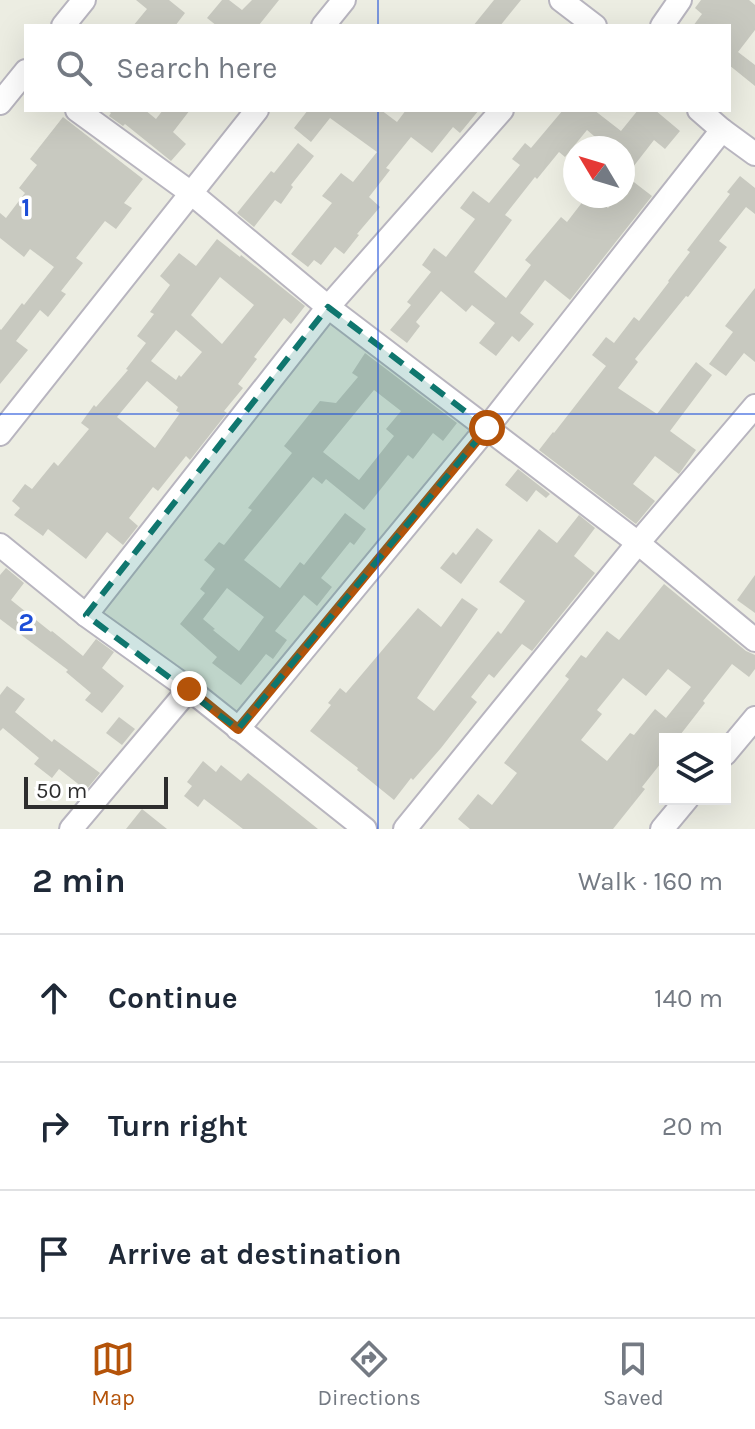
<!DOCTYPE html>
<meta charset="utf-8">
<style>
:root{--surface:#fff;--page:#f2f2f3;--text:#1f2937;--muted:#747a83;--line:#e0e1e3;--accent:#b45309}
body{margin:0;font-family:Karla,sans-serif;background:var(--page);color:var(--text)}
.controls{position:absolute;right:24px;bottom:24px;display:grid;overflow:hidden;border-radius:0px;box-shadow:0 8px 32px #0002}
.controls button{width:72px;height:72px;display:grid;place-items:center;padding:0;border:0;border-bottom:2px solid var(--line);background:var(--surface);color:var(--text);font:40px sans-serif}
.compass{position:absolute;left:563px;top:136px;width:72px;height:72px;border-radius:50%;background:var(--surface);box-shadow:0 8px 32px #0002;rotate:308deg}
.scale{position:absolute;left:24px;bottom:20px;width:144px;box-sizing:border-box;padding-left:8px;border:4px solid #2d2d2d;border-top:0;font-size:22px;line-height:28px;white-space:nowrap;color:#2d2d2d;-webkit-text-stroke:6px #fff;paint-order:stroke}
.stop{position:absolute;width:24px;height:24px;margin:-18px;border:6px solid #b45309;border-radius:50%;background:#fff}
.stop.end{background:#b45309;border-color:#fff;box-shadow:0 2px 8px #0008}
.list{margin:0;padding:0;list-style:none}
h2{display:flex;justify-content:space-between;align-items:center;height:104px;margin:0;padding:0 32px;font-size:34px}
h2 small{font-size:26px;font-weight:400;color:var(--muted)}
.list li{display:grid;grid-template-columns:52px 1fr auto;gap:24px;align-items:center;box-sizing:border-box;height:128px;padding:0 32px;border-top:2px solid var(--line)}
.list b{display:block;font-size:30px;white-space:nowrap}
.list em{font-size:26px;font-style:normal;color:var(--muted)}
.icon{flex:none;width:44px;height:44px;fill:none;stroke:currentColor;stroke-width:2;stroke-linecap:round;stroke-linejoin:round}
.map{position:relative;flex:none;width:755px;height:829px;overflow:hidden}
.search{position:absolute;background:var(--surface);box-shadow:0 8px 32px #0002;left:24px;right:24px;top:24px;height:88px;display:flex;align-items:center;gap:20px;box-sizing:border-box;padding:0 28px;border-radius:0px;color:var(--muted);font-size:30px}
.sheet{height:488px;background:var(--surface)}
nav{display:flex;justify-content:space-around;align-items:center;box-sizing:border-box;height:112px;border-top:2px solid var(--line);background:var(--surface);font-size:22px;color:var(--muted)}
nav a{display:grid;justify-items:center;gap:4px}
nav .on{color:var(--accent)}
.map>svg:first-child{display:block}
</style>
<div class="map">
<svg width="755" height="829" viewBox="0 0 755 829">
<rect width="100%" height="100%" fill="#ecede2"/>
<g fill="#c8c9c0" fill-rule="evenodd">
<path d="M136,0H169L185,13L175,26H133L147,9Z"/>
<path d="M222,0H229L242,10L252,0H279L259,25L261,26H217L207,18Z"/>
<path d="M494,0H521L500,26H473Z"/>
<path d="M701,0H749L755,5V30L738,52L755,65V86L729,65V26H693L702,14L695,8Z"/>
<path d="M107,110H145L156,119L163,110H190L173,132L186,144L171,161L125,124L123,126L109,116L111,113Z"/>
<path d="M308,110H381L397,122L406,110H479L460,133L453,127L432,153L411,137L386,168L390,170L369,197L380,207L357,234L359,235L344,254L335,247L321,265L314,260L308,267L291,254L332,203L322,196L341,173L353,182L377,152L330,118L311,142L294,128Z"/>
<path d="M563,110H594L621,131L638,110H655L680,131L665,149L654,140L626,176L652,196L570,300L545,280L520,313L534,324L519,342L512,336L496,356L479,343L495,323L472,305L466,312L441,291L416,322L420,326L407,343L390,330L411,305L407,302L431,272L422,265L434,248L446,257L475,219L460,208L473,191L489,203L520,165L512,159L525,143L531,148ZM587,130L608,148H623V196H618L608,208L593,196H587L567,222L561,217L525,260L531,265L506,298L474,272L512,220L505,215L535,177L537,179L559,152L565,157Z"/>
<path d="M63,117L143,179L124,203L132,208L116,229L105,221L76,258L83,263L61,291L66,294L48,317L40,310L16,341L28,350L0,384V329L1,330L22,303L24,305L54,267L30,249L24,257L0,238V213L6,218L25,193L19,188L37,165L30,159Z"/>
<path d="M298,143L314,156L291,185L293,187L281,204L275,200L254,227L237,213L271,171L274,173Z"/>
<path d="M740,176L755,188V214L746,207L719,241L727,247L688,297L686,296L635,359L638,362L618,388L657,414L696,362L712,375L670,431L696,450L679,474L655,456L633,484L655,501L636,524L539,450L553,432L554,433L606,366L592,355L606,337L614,343L634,317L639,321L669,282L668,281L690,252L687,250L730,194L727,192Z"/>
<path d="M217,239L240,257L241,255L305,306L291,324L284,318L254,357L257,359L238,384L243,388L224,411L227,413L190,460L186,456L158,491L153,487L129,518L138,526L123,545L107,532L86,559L48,529L43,536L14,515L20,508L12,501L25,484L32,489L54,462L58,466L89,429L81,423L94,405L96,407L128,370L126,369L146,343L137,336L154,314L150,312L170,285L160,276L179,253L196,266ZM220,277L254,305L222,344L191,315ZM176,330L202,352L181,377L179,375L176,380L151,361ZM147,381L178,407L176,411L180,413L155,448L117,417Z"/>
<path d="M755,288V362L744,353L726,376L709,364L733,332L725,326Z"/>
<path d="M365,353L457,423L443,441L433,433L413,459L408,455L364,510L326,479L322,484L313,477L244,560L280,588L300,562L304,565L345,513L366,529L354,545L350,542L321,578L332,587L317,606L304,595L275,631L287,640L273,659L266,654L241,685L212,663L217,657L180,624L205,593L200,589L215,569L204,560L219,542L224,545L252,510L248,508L292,453L284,446L320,401L336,403L358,377L352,373ZM374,390L401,411L386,429L394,436L359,480L323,452ZM227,588L264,617L239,651L213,630L215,629L203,619Z"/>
<path d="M518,469L550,494L546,498L536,490L527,502L505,485Z"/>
<path d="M579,515L595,528L574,556L595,573L532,651L522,644L494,678L489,674L471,697L477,702L441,748L413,780L411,778L394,800L357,770L358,768L310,731L331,705L328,703L340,688L346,693L418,608L441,627L462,598L478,609L417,698L434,711L498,631L501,634L525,601L499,582L539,529L557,543Z"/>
<path d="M477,528L493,540L461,584L440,568L453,552L456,555Z"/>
<path d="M6,568L24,583L11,600L51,632L52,631L83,656L96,639L114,652L102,668L124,686L102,713L85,700L91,693L66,672L68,670L0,619V575Z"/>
<path d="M755,575V613L737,600Z"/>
<path d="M664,584L746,651L755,655V669L749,677L732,664L703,701L705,703L677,739H665V758L642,787L645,789L613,829H470L458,819L478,794L492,805L517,773L504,763L569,679L565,676L581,655L586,658L607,631L619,640ZM668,669L691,687L666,718L655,709L634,735L630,733L607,761L581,740L602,714L597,710L623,678L646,696Z"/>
<path d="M7,686L25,699L15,712L52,742L54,739L100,773L86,790L59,769L52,778L34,764L39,758L3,728L0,731V695Z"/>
<path d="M119,717L135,729L122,745L106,733Z"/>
<path d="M203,761L216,772L221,765L241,781L248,773L318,829H243L204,799L198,807L184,796L192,786L187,782Z"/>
<path d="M142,809L167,829H126Z"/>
</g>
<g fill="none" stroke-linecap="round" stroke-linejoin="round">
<g stroke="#b8b5bf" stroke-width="26">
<g id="minor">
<path d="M561,0L595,26"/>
<path d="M63,26L84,0"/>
<path d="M323,26L344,0"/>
<path d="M662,26L680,0"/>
<path d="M0,103L26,71"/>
<path d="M77,110L191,193L328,307L638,543L755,640"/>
<path d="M699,110L722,130L755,154"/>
<path d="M0,434L257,110"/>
<path d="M0,545L86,615L189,689L365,829"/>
<path d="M86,615L328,307L502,110"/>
<path d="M238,729L487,428L722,130"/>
<path d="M725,754L755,718"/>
<path d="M71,829L189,689"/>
<path d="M405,829L638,543L755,406"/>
<path d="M662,829L687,799"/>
</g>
</g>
<use href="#minor" stroke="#fff" stroke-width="22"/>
</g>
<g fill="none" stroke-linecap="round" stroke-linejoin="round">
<path stroke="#b45309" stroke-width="10" d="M189,689L238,729L487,428"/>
</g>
<path fill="#0f766e" fill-opacity="0.2" stroke="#0f766e" stroke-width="6" stroke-dasharray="16 10" stroke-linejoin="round" d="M328,307L487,428L238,729L86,615Z"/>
<path fill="none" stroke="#1d4ed8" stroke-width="2" stroke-opacity="0.55" d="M378,0V26M378,110V829M0,414H755"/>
<g font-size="26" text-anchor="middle" font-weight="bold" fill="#1d4ed8" stroke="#fff" stroke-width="7" stroke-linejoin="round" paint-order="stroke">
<text x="26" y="216">1</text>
<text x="26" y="631">2</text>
</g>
</svg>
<div class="controls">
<button><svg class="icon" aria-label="layers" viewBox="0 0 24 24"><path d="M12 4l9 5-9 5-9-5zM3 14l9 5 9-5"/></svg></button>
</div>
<svg class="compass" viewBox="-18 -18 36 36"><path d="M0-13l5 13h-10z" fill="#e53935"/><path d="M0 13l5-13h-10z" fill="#747a83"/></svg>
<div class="scale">50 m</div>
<div class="stop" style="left:487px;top:428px"></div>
<div class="stop end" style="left:189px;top:689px"></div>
<div class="search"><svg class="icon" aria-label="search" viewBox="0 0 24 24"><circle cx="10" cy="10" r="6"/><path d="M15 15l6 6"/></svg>Search here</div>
</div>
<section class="sheet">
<h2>2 min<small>Walk · 160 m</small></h2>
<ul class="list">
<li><svg class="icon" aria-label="ahead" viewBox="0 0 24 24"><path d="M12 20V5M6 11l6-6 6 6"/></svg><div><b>Continue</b></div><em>140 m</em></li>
<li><svg class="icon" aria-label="right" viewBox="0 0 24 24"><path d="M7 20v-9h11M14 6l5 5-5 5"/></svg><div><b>Turn right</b></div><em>20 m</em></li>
<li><svg class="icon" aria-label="arrive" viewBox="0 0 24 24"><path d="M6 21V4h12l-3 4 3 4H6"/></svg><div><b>Arrive at destination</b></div></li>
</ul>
</section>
<nav>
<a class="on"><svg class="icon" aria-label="map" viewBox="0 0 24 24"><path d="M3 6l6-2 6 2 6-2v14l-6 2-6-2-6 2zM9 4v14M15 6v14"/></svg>Map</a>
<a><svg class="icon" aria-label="directions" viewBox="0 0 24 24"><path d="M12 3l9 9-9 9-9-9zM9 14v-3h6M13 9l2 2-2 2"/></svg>Directions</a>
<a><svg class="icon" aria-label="saved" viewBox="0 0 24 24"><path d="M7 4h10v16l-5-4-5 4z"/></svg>Saved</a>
</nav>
